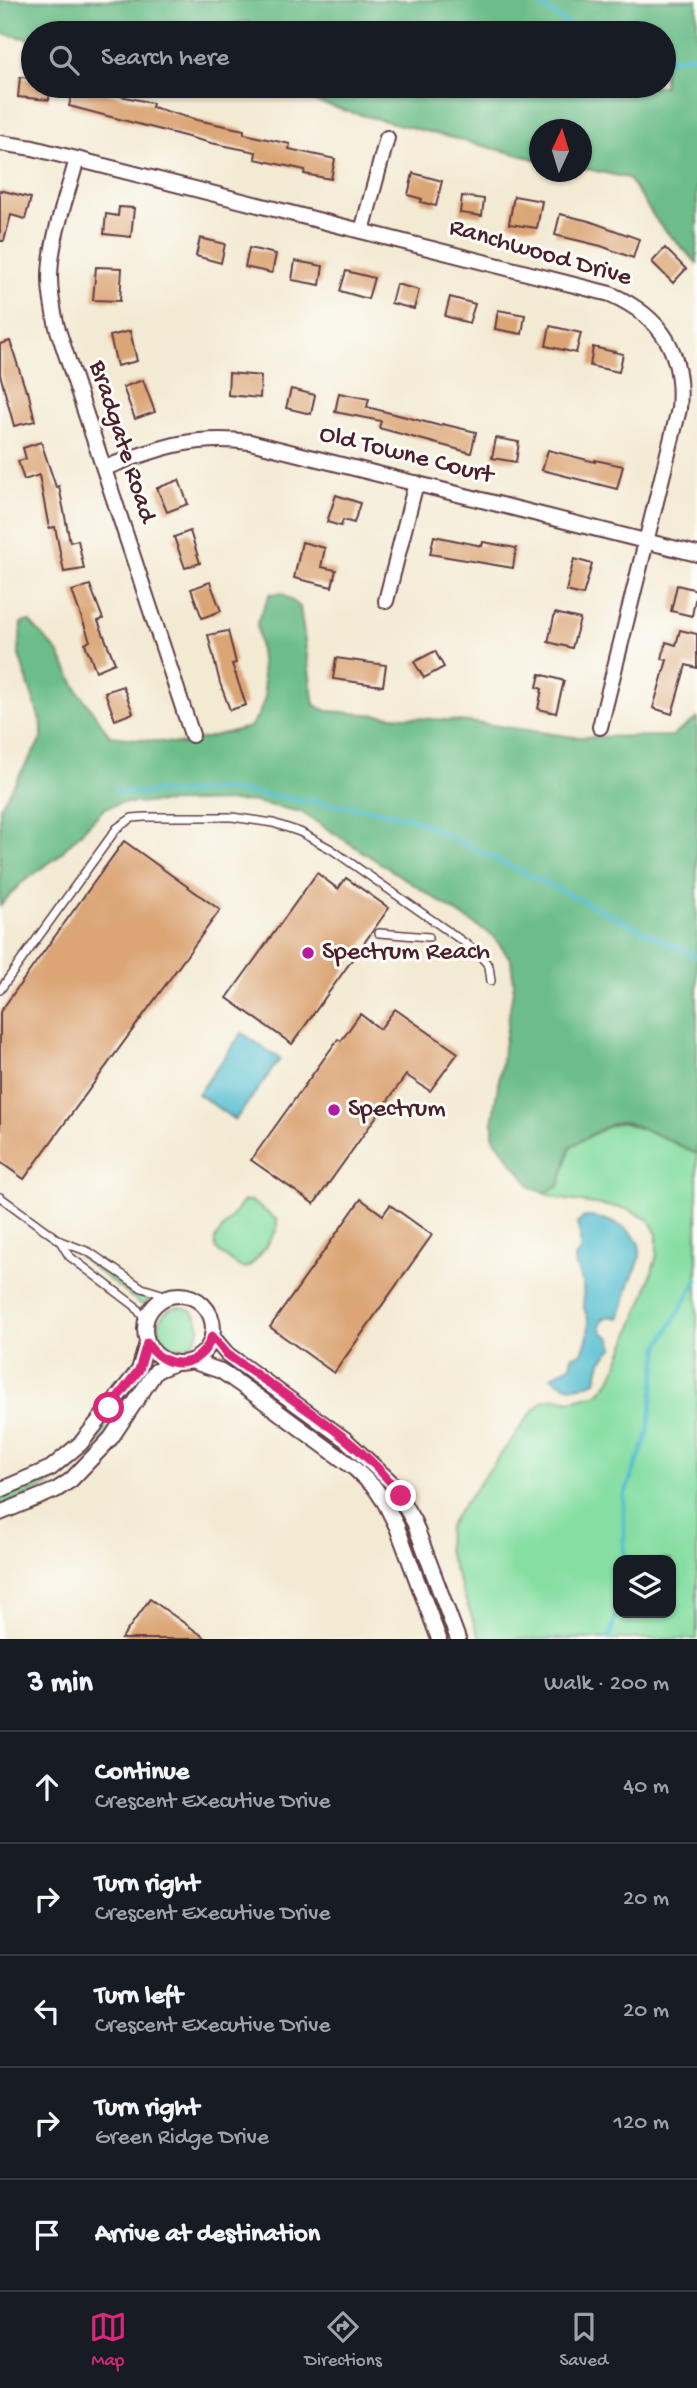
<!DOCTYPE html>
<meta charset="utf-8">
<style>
:root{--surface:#171b24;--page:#20242c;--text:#f1f3f6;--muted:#9ea1a6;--line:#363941;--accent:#db2777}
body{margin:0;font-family:"Gochi Hand",sans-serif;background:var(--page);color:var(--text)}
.controls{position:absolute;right:21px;bottom:21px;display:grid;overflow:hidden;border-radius:14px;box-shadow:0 2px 5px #0004}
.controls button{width:63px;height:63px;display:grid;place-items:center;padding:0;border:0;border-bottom:2px solid var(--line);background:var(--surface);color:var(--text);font:35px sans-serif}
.compass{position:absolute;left:529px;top:119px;width:63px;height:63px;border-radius:50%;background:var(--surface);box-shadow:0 2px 5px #0004;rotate:4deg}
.stop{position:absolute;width:21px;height:21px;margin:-16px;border:5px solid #db2777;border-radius:50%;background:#fff}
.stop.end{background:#db2777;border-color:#fff;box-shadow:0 2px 7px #0008}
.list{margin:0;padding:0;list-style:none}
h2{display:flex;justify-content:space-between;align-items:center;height:91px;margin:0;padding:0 28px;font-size:30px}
h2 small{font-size:23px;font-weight:400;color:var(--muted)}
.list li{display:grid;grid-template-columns:46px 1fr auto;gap:21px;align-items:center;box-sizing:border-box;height:112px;padding:0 28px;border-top:2px solid var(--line)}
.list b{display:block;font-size:26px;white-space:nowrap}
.list p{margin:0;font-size:23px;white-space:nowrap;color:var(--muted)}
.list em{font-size:23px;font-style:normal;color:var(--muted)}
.icon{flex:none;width:38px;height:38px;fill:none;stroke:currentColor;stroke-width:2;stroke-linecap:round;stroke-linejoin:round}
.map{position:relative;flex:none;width:697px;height:1639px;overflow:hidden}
.search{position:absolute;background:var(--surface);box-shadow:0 2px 5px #0004;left:21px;right:21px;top:21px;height:77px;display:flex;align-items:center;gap:18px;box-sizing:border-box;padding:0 24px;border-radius:38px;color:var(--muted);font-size:26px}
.sheet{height:651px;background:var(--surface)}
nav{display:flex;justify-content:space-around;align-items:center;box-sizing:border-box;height:98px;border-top:2px solid var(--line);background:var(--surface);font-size:19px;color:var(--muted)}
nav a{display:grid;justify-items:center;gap:4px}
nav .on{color:var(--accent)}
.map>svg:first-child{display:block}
</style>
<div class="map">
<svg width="697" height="1639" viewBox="0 0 697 1639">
<rect width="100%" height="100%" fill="#fdfcf7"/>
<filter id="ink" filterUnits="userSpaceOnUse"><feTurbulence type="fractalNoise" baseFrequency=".0143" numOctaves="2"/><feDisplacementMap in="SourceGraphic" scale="14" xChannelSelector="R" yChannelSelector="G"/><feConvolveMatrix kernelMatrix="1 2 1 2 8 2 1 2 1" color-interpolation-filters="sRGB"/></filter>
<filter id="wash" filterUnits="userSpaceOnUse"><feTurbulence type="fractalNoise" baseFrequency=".00686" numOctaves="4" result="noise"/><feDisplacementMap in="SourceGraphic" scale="28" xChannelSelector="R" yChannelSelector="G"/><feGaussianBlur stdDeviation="1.57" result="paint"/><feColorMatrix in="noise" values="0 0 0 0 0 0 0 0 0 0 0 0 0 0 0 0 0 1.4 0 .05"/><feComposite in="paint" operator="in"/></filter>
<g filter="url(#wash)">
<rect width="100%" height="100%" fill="#f3ead3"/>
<g fill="#86dea3" stroke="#687e67" stroke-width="2" fill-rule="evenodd">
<path d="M621,1122L658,1135L697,1154V1639H480L447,1549L448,1529L456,1515L530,1415L543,1401L556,1398L570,1401L598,1394L612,1378L645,1295L657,1255V1234L649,1220L628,1209L561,1199L544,1193L559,1186L571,1146L605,1128ZM618,1560H671V1613H618Z"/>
<path d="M244,1201H251L277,1220V1229C271,1238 255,1266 245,1268C238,1268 231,1261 226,1257C218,1252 214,1249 215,1239Z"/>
<path d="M76,1251L132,1288L150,1298L143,1306L75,1253Z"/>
<circle cx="179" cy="1327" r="20"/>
<path d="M141,1378H143C119,1418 91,1460 50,1484C34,1493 17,1499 0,1506V1499L46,1480L75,1459Z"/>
<path d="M384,1483L407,1518L449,1630L445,1633H443L381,1485Z"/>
</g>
<g fill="#6cbd89" stroke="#5b6e5a" stroke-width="2">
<path d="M0,0H697V263L659,224L628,178L582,168V130H540L539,160L350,112L263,86H664V33H267L246,21L201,33H33V40L0,33Z"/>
<path d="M282,593L300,607L314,705L327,711L470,722L574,737L672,736L697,718V1154C683,1147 634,1122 621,1122C607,1123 583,1140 571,1146L559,1186L544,1193L532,1188L493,1137V1117L514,984L511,960L493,936L301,812L250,801L121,803L105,808L56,858L20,884L0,906V807L42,738V726L19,655L21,623L29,621L58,652L78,691L110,736L181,744L250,727L259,714L265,697L257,622L270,594Z"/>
</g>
<g fill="#53becf" stroke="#4e6e7d" stroke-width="2">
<path d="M242,1033L280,1059L235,1120L198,1094Z"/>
<path d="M584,1217C606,1217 643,1229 640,1256C639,1266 633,1273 630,1282C626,1294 624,1307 619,1318L609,1316L602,1320L600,1327L603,1333L610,1337L614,1347L601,1361L596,1381C575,1389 569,1390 551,1377L571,1365L572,1356L582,1353L588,1336L589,1323L584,1307L583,1283L576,1267L575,1257L580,1251V1235L577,1224Z"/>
</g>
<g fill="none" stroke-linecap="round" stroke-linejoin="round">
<g stroke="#53becf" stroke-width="4.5">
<path d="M534,0L580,33"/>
<path d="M664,60L697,55"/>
<path d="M116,791L144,793L161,791L171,794L222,789L373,810L414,819L697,957"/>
<path d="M624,1560V1496L648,1434L659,1346L697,1280"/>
<path d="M609,1639L618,1606"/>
</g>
</g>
<g id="blocks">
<g fill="#dba576">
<path d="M20,77L33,78V86H50L49,100L18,97Z"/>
<path d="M74,86L153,103L152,107L197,120L244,130V134L290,144L289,149L335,159L331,179L304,174L305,170L255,159L256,152L211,143L69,106Z"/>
<path d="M413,173L442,181L436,206L421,202L422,199L408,195Z"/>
<path d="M0,190L31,198L25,219L11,215L4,241H0Z"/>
<path d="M462,196L484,199L482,216L460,213Z"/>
<path d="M514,196L542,201L537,228L509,224Z"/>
<path d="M119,207L134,208L131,237L104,234L106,214L118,216Z"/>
<path d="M560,214L589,221L639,239L633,258L601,246L555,235Z"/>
<path d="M200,238L225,244L221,263L196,256Z"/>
<path d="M249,248L276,254L272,273L245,267Z"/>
<path d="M665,248L686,269L673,283L652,262Z"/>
<path d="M295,261L323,266L320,285L292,280Z"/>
<path d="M96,267L122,268L120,301L93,300Z"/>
<path d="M346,271L374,278L368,299L340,291Z"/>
<path d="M396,284L419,290L414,309L391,303Z"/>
<path d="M450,297L475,304L469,323L445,316Z"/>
<path d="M498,310L525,315L522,334L495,329Z"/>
<path d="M550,326L581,333L576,353L546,346Z"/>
<path d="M130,331L137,361L117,366L110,336Z"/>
<path d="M10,341L26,391H28L35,421L14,426L0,374V344Z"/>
<path d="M593,347L623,354L619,372L590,366Z"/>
<path d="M229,373L261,376L260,398L228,395Z"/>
<path d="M143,380L155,412L135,419L123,387Z"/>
<path d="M291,389L315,395L311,414L286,408Z"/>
<path d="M339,393L369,399L367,407L441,426L442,424L476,432L471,453L379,428L381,421L335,412Z"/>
<path d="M496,438L519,442L516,462L492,458Z"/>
<path d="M41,442L56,487L59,486L70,542L78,540L84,569L64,572L55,527L49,528L39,475L24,480L18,461L26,459L23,448Z"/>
<path d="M548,450L595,462V460L623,466L617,489L542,470Z"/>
<path d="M179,480L188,504L167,512L157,488Z"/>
<path d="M336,495L360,503L354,523L343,520L341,526L327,522Z"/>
<path d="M190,531L200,563L185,568L174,537Z"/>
<path d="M434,536L482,546L483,542L516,548L513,568L430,554Z"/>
<path d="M302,542L325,548L321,567L336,570L332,587L294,578Z"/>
<path d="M574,559L592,564L583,595L566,591Z"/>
<path d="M210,582L221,611L202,618L191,589Z"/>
<path d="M90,585L103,619L98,621L115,663L96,671L85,644L90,641L72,591Z"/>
<path d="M677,585L697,590L692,616L671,611Z"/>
<path d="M555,613L580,619L572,648L548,642Z"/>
<path d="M680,630L697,634V668L686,665L672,714L653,708L667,660L662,659L666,642L676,645Z"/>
<path d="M228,631L236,663L232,664L246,705L230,710L220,683L208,635Z"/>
<path d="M435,651L444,667L424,678L414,662Z"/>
<path d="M336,658L386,665L383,686L333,679Z"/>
<path d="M540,674L564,681L556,713L538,709L542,689L537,687Z"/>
<path d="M123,686L133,713L115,720L105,692Z"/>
<path d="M124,841L220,910L24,1179L0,1162V1012Z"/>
<path d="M317,873L338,889L346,878L389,908L292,1044L227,998Z"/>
<path d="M395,1009L458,1053L430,1091L406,1075L314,1204L251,1160L338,1039L341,1041L360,1014L380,1029Z"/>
<path d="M361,1199L383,1215L390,1205L432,1235L334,1373L270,1327Z"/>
<path d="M150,1599L207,1639H121Z"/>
</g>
</g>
</g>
<g filter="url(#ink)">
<use href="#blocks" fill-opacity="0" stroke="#633d44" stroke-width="2"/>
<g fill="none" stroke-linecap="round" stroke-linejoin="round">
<g stroke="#633d44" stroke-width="10">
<g id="service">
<path d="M379,933L429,937"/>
<path d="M0,990L117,828L132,818L145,817H232L273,823L300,832L331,849L475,950L489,966L491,981"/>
<path d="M0,1197L60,1241L89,1252L142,1288L168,1296"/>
<path d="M60,1241L69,1256L135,1306L145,1320"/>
</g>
</g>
<g stroke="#633d44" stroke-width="18">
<g id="minor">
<path d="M0,143L33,148L610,294C662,317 684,352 679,409L600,727"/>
<path d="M77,159C67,196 50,240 50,278C50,295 53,310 57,327L192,735"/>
<path d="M362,231L387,138"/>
<path d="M104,468C157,449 193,434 250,442L697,554"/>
<path d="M386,601L416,483"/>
<circle cx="179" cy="1329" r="34"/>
<path d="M212,1336L227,1354L346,1440L391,1482L414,1522L458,1639"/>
<path d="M191,1361L221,1371L258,1397L354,1468L375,1488L385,1503L397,1527L439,1639"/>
<path d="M0,1490L51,1468L81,1443L139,1370L147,1343"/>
<path d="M0,1513L56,1490L71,1480L111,1438L156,1371L175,1363"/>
</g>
</g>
<use href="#service" stroke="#fff" stroke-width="7"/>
<use href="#minor" stroke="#fff" stroke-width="14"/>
</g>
</g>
<g fill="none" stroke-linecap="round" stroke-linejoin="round" filter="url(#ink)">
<path stroke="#db2777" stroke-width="9" d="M109,1408L139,1370L147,1343C165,1372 201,1369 212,1336L227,1354C282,1394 363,1441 401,1496"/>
</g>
<g fill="#b5179e" stroke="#fdfcf7" stroke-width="2.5">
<circle cx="308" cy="953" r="7"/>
<circle cx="334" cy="1110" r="7"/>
</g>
<g text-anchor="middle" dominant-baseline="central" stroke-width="6" stroke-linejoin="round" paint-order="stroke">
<g font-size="26" fill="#4a1f2b" stroke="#fdfcf7">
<text transform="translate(540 254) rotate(16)">Ranchwood Drive</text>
<text transform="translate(121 442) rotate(72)">Bradgate Road</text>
<text transform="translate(406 456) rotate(14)">Old Towne Court</text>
</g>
<g font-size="26" fill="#4a1f2b" stroke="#fdfcf7" text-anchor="start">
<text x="322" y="953">Spectrum Reach</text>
<text x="348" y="1110">Spectrum</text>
</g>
</g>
</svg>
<div class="controls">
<button><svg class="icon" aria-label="layers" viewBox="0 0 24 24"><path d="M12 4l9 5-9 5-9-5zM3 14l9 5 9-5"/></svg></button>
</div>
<svg class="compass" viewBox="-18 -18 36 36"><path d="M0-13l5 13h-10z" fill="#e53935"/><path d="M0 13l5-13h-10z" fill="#9ea1a6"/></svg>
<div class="stop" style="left:109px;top:1408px"></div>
<div class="stop end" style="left:401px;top:1496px"></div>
<div class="search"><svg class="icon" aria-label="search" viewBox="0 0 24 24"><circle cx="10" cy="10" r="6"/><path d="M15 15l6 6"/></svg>Search here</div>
</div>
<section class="sheet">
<h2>3 min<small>Walk · 200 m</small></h2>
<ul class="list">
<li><svg class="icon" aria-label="ahead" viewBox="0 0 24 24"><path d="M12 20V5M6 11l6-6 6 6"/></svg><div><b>Continue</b><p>Crescent Executive Drive</p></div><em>40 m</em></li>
<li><svg class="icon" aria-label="right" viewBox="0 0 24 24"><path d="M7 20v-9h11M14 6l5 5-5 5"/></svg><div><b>Turn right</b><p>Crescent Executive Drive</p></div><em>20 m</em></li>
<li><svg class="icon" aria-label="left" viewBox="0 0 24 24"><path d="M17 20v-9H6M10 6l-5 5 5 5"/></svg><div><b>Turn left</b><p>Crescent Executive Drive</p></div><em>20 m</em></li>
<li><svg class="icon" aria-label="right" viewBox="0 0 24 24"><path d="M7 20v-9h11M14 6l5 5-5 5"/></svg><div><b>Turn right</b><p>Green Ridge Drive</p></div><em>120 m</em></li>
<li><svg class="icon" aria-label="arrive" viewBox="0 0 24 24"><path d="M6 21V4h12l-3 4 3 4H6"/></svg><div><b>Arrive at destination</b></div></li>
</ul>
</section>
<nav>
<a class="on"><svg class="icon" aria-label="map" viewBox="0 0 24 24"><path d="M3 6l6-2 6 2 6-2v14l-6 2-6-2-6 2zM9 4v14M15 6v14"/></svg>Map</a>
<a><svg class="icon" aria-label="directions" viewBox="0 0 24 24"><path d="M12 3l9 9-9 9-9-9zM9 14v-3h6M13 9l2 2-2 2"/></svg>Directions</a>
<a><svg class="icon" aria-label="saved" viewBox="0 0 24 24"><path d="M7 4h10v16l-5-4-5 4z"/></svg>Saved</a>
</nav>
